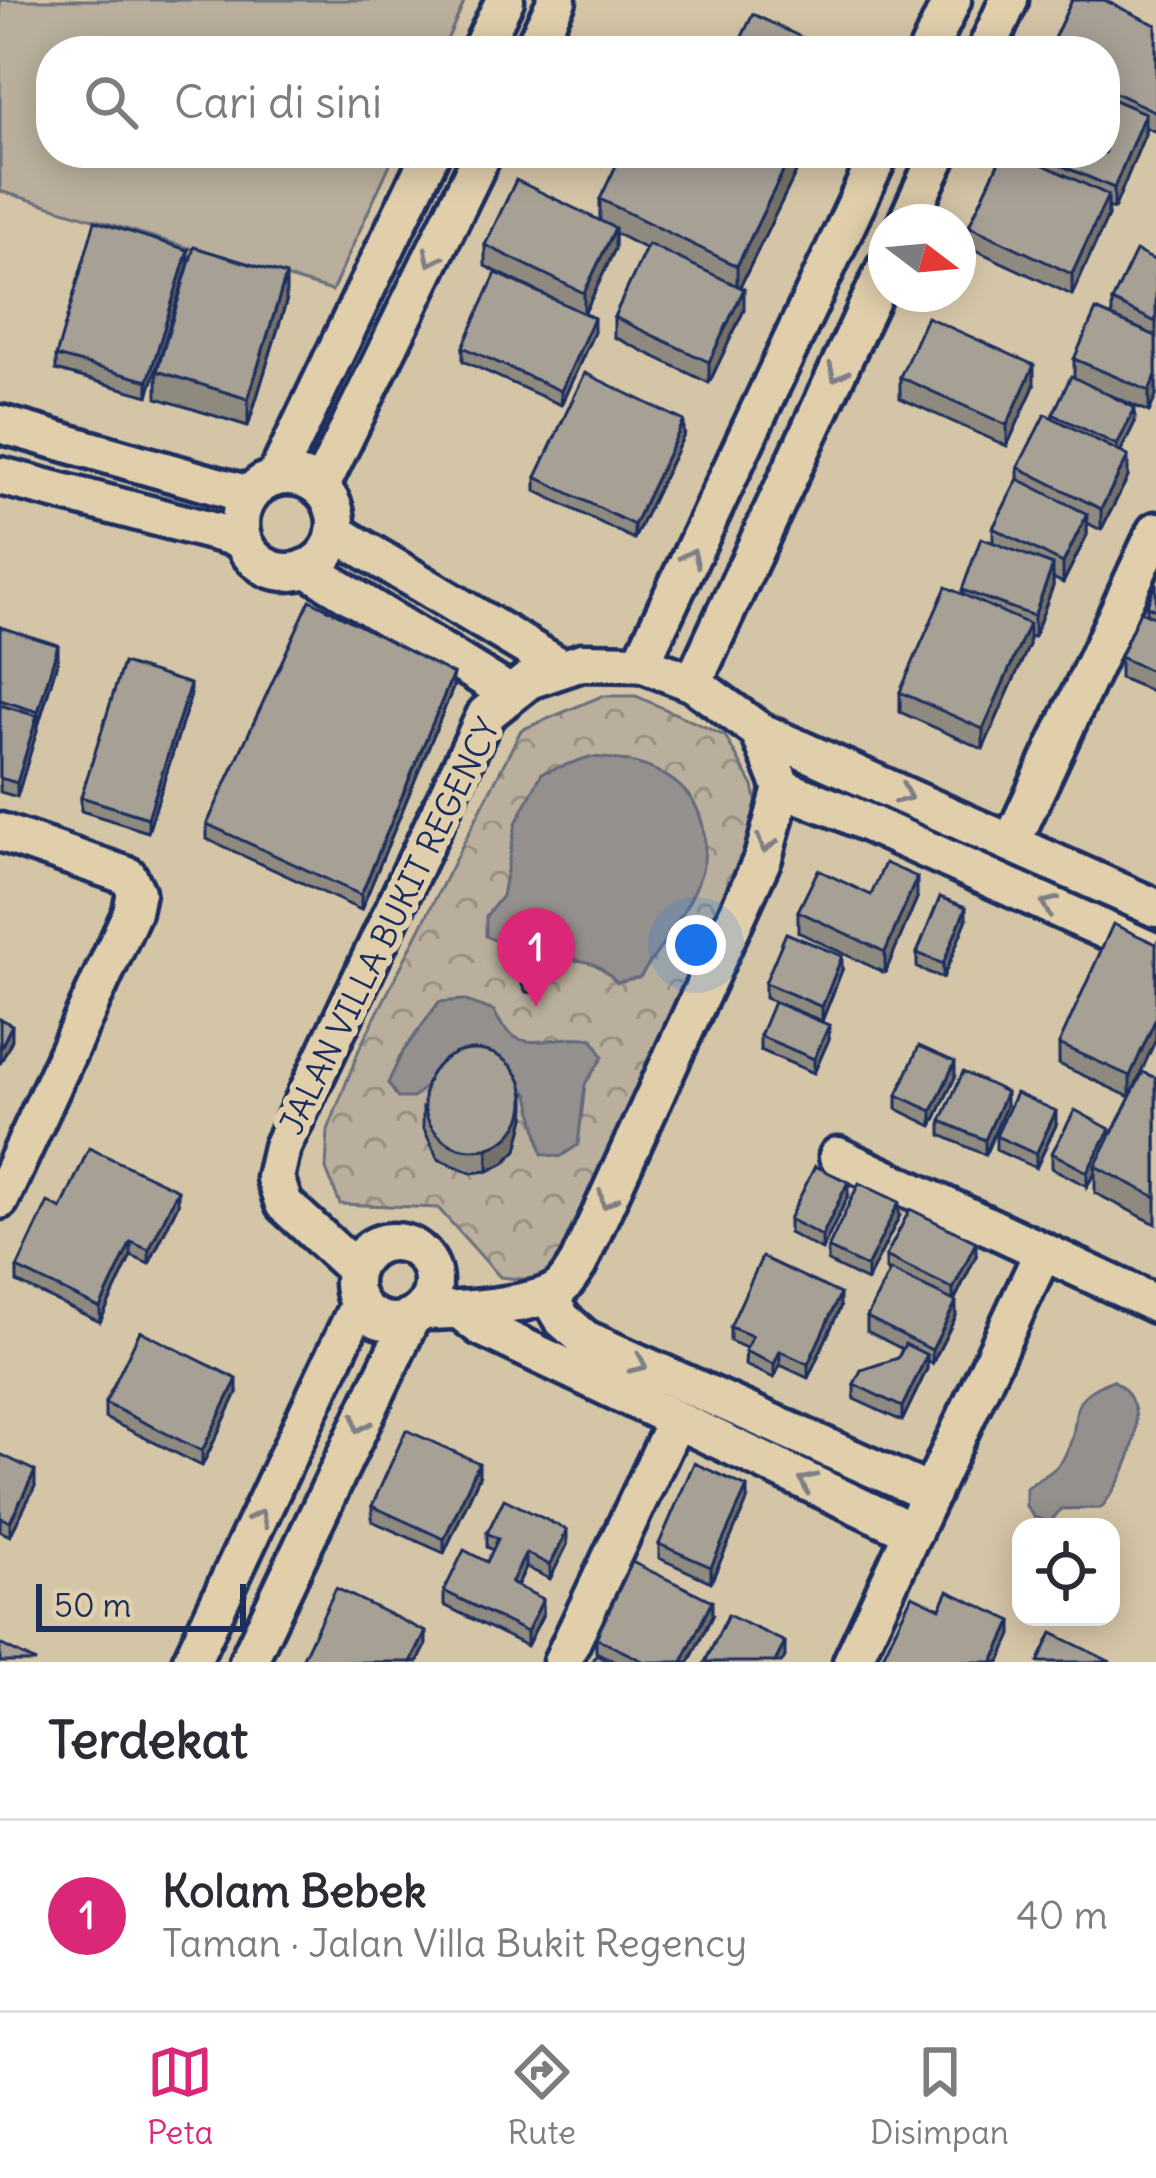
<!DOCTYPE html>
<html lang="id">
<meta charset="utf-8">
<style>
:root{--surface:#fff;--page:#f7f7f7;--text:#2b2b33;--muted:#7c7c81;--line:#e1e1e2;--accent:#db2777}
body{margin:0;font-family:Delius,sans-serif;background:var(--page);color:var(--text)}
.controls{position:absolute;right:36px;bottom:36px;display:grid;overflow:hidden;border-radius:24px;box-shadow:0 6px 30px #0003}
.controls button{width:108px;height:108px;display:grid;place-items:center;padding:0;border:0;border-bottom:3px solid var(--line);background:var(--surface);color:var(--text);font:60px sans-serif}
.compass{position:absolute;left:868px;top:204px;width:108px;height:108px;border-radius:50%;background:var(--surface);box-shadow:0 6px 30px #0003;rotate:106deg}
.scale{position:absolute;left:36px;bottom:30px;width:210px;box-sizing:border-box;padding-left:12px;border:6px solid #1b2f5e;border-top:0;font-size:33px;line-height:42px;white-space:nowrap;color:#1b2f5e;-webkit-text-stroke:9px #e1cfac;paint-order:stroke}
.you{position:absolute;left:696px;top:945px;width:42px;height:42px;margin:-30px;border:9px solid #fff;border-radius:50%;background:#1a73e8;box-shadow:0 0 0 18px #1a73e833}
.badge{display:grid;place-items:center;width:78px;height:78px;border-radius:50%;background:var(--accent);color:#fff;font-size:39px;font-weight:700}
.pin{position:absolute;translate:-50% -99px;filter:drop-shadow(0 3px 6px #0008)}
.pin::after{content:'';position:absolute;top:63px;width:42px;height:36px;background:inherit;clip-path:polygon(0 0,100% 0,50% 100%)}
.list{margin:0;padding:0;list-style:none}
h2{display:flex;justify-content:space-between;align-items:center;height:156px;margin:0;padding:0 48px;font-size:51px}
h2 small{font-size:39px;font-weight:400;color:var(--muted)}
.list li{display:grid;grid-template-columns:78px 1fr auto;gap:36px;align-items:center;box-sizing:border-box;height:192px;padding:0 48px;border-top:3px solid var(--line)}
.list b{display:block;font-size:45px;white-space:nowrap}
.list p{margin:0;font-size:39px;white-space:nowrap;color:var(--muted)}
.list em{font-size:39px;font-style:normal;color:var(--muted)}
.icon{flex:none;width:66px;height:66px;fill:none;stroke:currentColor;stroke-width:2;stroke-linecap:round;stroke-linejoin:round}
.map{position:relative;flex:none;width:1156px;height:1662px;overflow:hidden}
.search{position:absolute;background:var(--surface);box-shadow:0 6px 30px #0003;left:36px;right:36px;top:36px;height:132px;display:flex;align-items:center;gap:30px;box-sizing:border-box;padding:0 42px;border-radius:48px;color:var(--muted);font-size:45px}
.sheet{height:348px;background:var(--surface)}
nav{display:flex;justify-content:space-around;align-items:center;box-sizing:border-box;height:168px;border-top:3px solid var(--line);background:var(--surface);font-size:33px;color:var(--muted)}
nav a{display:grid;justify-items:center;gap:6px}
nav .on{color:var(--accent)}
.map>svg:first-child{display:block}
</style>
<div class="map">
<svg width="1156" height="1662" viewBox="0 0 1156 1662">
<defs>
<pattern id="park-crowns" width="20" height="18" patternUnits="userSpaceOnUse" patternTransform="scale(3)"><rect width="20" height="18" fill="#b9af9c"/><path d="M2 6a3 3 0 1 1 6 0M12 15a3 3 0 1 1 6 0" fill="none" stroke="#968f82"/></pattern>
</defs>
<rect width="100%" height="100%" fill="#d5c5a7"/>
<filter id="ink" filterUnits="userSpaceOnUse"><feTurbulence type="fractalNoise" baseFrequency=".00833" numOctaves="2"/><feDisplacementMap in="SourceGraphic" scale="24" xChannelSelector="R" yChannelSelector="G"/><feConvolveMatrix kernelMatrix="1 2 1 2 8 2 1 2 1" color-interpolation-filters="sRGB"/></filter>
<g filter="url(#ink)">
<path fill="#b9af9c" stroke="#6a6f7d" stroke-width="3" d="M0,0H465L442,51H51V153H395L332,291L0,191Z"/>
<path fill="url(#park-crowns)" stroke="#6a6f7d" stroke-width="3" d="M602,696H636L725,736L753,786L765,840L555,1273L529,1280L500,1277L438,1208L340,1204L326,1169L328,1130L360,1047L521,730Z"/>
<g fill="#94908e" stroke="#64697b" stroke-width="3">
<path d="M589,757C653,759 713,785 704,861C699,896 660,948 640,977L617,982C594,958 588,963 558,957C546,955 535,944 522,943C506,942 502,945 486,936V916L502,896L516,823L542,773Z"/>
<path d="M463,1000L494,1011C518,1063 549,1031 593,1039L603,1057L585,1084L578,1145L560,1157L542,1154L529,1095L516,1080L437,1076L413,1098H398L388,1083L402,1053L439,1002Z"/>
<path d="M1113,1380C1156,1405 1131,1471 1101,1508L1061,1509L1050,1522L1034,1517L1026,1506V1488C1039,1478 1056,1472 1064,1457C1087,1417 1058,1401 1113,1380Z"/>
</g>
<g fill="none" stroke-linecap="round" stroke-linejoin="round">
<g stroke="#1b2f5e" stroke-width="45">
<g id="minor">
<path d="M480,51L505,0"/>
<path d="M532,51L557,0"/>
<path d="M928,51L952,0"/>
<path d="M986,51L1009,0"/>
<path d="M907,222L939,153"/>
<path d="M0,424L249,495"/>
<path d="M0,476L242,539"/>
<circle cx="288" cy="524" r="48"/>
<path d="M276,477L431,153"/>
<path d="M320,488L483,153"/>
<path d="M335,532L562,668"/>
<path d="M306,568L509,693"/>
<path d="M641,663L880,153"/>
<path d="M693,683L886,267"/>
<path d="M759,731L1156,908"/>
<path d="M782,788L841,811L1156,953"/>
<path d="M0,832L128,876L136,892L132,912L0,1200"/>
<path d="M1012,842L1156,531"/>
<path d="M838,1156L1156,1304"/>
<circle cx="393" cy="1282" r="40"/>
<path d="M355,1269L284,1204L275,1178L282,1147L486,714L529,680L582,662L641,663L693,683L759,731L782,788L763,858L578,1264C573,1271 568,1281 561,1287C540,1307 451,1311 421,1311"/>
<path d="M548,1296L562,1319L585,1339L931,1494"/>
<path d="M462,1312L481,1327L913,1532"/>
<path d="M191,1662L359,1304"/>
<path d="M248,1662L411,1318"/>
<path d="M562,1662L676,1420"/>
<path d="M852,1662L1043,1252"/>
</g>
</g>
<use href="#minor" stroke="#e1cfac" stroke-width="36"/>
</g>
<g fill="#8f8a80" stroke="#1b2f5e" stroke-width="3">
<path d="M1156,25V132L1145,127V134L1114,209L1108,207V216L1072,295L969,247V226L1003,153H1105V51Z"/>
<path d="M802,153V160L740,287L744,310L709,383L614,337V317L646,249L615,233V249L584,314L594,332L561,405L463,361V347L570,307L485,266V245L600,221V199Z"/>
<path d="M188,250L148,396L56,370V356Z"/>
<path d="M1156,261V396L1149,412L1110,395L1135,422L1120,452L1128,477L1101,530L1087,523V535L1063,583L1053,578V586L1034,637L1029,636V645L983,749L900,712V692L993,543V528L1018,479V467L1053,418V414L1074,377V359L1112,317V301Z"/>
<path d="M286,302L248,426L157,398V371Z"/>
<path d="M900,377L1034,386L1007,446L900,398Z"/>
<path d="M684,435L634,539L536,491V477Z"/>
<path d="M1156,582V693L1120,678V657L1147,614V606Z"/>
<path d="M0,627L58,659L17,797L0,792Z"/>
<path d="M453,688L361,910L207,839V824Z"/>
<path d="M190,698L148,832L81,811V797Z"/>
<path d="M871,895L917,898L885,973L798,932V911Z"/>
<path d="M966,921L943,978L917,968V953Z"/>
<path d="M1156,944L1130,1097L1059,1064V1044Z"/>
<path d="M842,970L822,1021L765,998V983Z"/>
<path d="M522,978L546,985L539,994L526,992L522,985Z"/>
<path d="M760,1036L829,1039L814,1073L760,1050Z"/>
<path d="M955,1077L932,1126L897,1109V1095Z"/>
<path d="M1156,1078V1224L1095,1193V1172L1087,1186L1052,1168V1153L1110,1136Z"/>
<path d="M1006,1106L985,1155L941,1135V1121Z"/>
<path d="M423,1107L525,1117L517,1150L504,1163L488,1171L471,1173L438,1159L423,1127Z"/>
<path d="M1056,1125L1036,1168L996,1150V1136Z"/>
<path d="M848,1196L822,1250L789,1233V1219Z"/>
<path d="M178,1204L149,1264L131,1256L100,1322L17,1282V1268L61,1209Z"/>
<path d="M899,1217L867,1281L828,1262V1248Z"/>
<path d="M886,1256H976L954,1301L956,1316L932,1364L927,1361V1369L902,1421L854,1399V1384L898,1358L902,1349L867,1331V1317L890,1272L886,1270Z"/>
<path d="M840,1308L808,1378L780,1365L774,1378L745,1365L746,1348L730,1341V1327Z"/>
<path d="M237,1393L202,1466L105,1418V1403Z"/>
<path d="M0,1454L35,1486L10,1536L0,1531Z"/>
<path d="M479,1477L444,1553L372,1521V1506Z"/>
<path d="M747,1501L711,1582L659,1558V1544Z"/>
<path d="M487,1533L567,1545L550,1579L526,1567L517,1586L543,1614L527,1646L444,1605V1591L487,1562L493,1550L487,1547Z"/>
<path d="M712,1616L689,1662H617L596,1652V1638Z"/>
</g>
<g fill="#747068" stroke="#1b2f5e" stroke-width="3">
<path d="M1145,113V134L1114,209V188Z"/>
<path d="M792,153H802V160L737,293V266Z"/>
<path d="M1108,195V216L1072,295V274Z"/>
<path d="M615,228V249L584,314V293Z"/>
<path d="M188,250V265L148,396V381Z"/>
<path d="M286,275V302L248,426V399Z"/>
<path d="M744,289V310L709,383V362Z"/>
<path d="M594,318V332L561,405V391Z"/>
<path d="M1034,365V386L1007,446V425Z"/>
<path d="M1156,375V396L1149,412V391Z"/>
<path d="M1135,408V422L1117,459V445Z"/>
<path d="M684,421V435L634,539V525Z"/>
<path d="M1128,456V477L1101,530V509Z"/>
<path d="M1087,514V535L1063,583V563Z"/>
<path d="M1053,565V586L1034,637V616Z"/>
<path d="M1029,624V645L983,749V729Z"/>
<path d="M58,645V659L38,726V712Z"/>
<path d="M453,674V688L361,910V895Z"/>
<path d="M190,684V698L148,832V818Z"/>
<path d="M37,716V731L17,797V783Z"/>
<path d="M917,877V898L885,973V952Z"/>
<path d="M966,907V921L943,978V964Z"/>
<path d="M842,956V970L822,1021V1007Z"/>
<path d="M1156,1018V1039L1130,1097V1076Z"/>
<path d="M12,1025V1040L0,1064V1049Z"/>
<path d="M829,1025V1039L814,1073V1059Z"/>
<path d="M955,1062V1077L932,1126V1111Z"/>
<path d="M1006,1092V1106L985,1155V1140Z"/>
<path d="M525,1096V1117L517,1150L504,1163L488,1171V1150Z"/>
<path d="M1056,1111V1125L1036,1168V1154Z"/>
<path d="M1110,1129V1143L1095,1166V1172L1087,1186V1172Z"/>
<path d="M848,1182V1196L822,1250V1236Z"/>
<path d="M178,1190V1204L149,1264V1250Z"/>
<path d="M899,1202V1217L867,1281V1267Z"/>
<path d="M131,1242V1256L100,1322V1308Z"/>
<path d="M976,1242V1256L953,1303V1289Z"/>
<path d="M840,1294V1308L808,1378V1364Z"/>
<path d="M956,1302V1316L932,1364V1350Z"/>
<path d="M780,1351V1365L774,1378V1364Z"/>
<path d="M927,1355V1369L902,1421V1407Z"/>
<path d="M237,1379V1393L202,1466V1451Z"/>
<path d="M479,1463V1477L444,1553V1539Z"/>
<path d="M35,1471V1486L10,1536V1522Z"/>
<path d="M747,1487V1501L711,1582V1567Z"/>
<path d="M567,1530V1545L550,1579V1565Z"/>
<path d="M526,1553V1567L511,1598V1583Z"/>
<path d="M543,1599V1614L527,1646V1632Z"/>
<path d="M712,1601V1616L689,1662H682Z"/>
<path d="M1012,1621V1635L1000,1662H993Z"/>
<path d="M426,1632V1646L418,1662H411Z"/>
<path d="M785,1642V1657L782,1662H775Z"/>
</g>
<g fill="#a6a095" stroke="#1b2f5e" stroke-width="3">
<path d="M1072,0H1104L1156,25V112L1105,88V51H1048Z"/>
<path d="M753,14L830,51H735Z"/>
<path d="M1105,96L1145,113L1114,188L1032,153H1105Z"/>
<path d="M622,153H792L737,266L600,199Z"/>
<path d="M1003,153H1018L1108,195L1072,274L969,226Z"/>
<path d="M516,180L615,228L584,293L485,245Z"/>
<path d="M95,221L188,250L148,381L56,356Z"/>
<path d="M648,244L744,289L709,362L614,317Z"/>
<path d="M194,247L286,275L248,399L157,371Z"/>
<path d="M1136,251L1156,261V322L1112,301Z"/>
<path d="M496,273L594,318L561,391L463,347Z"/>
<path d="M1096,310L1156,336V375L1149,391L1074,359Z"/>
<path d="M927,317L1034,365L1007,425L900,377Z"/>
<path d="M585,373L684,421L634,525L536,477Z"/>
<path d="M1071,376L1135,408L1117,445L1053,414Z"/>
<path d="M1045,414L1128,456L1101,509L1018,467Z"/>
<path d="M1018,479L1087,514L1063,563L993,528Z"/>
<path d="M981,538L1053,565L1034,616L962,590Z"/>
<path d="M1156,582V610L1147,606Z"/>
<path d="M946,587L1029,624L983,729L900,692Z"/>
<path d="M310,600L453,674L361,895L207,824Z"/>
<path d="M1140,611L1156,618V673L1120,657Z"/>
<path d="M0,627L58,645L38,712L0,700Z"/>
<path d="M123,663L190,684L148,818L81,797Z"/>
<path d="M0,705L37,716L17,783L0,778Z"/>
<path d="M885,863L917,877L885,952L798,911L818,870L871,895Z"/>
<path d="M940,897L966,907L943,964L917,953Z"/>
<path d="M1113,924L1156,944V1018L1130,1076L1059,1044Z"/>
<path d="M786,933L842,956L822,1007L765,983Z"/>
<path d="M540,963L545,969L546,977L539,987L526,985L522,978L527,964Z"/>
<path d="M774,1002L829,1025L814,1059L760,1036Z"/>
<path d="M0,1019L12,1025L0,1049Z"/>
<path d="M919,1046L955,1062L932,1111L897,1095Z"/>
<circle cx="474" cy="1100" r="50"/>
<path d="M963,1072L1006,1092L985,1140L941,1121Z"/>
<path d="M1143,1072L1156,1078V1197L1095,1166Z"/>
<path d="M1016,1093L1056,1111L1036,1154L996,1136Z"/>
<path d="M1075,1110L1110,1129L1087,1172L1052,1153Z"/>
<path d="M89,1148L178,1190L149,1250L131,1242L100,1308L17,1268L48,1202L61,1209Z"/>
<path d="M815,1166L848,1182L822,1236L789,1219Z"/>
<path d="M859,1183L899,1202L867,1267L828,1248Z"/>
<path d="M910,1209L976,1242L953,1289L886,1256Z"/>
<path d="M762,1257L840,1294L808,1364L780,1351L774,1364L745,1351L752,1336L730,1327Z"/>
<path d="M890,1270L956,1302L932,1350L867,1317Z"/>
<path d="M140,1331L237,1379L202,1451L105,1403Z"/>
<path d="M905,1344L927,1355L902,1407L854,1384L861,1370L898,1358Z"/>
<path d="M406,1430L479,1463L444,1539L372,1506Z"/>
<path d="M0,1454L35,1471L10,1522L0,1517Z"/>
<path d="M694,1463L747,1487L711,1567L659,1544Z"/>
<path d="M504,1499L567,1530L550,1565L526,1553L511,1583L543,1599L527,1632L444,1591L464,1550L487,1562L498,1539L487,1533Z"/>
<path d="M632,1562L712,1601L682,1662H645L596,1638Z"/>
<path d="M336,1588L426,1632L411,1662H301Z"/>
<path d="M948,1591L1012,1621L993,1662H880L912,1595L940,1608Z"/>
<path d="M728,1615L785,1642L775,1662H705Z"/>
<path d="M1052,1633L1111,1662H1038Z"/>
<path d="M0,1644L36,1662H0Z"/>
<path d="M596,1655L610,1662H592Z"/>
</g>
<defs><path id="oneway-chevron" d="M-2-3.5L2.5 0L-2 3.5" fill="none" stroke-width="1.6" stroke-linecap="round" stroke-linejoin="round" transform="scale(3)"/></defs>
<g stroke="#7e7f85">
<use href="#oneway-chevron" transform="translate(432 258) rotate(116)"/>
<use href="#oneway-chevron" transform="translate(837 373) rotate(115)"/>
<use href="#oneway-chevron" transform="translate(691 557) rotate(-65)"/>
<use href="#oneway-chevron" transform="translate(904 795) rotate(24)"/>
<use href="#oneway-chevron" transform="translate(766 844) rotate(107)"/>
<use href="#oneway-chevron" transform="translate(1049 905) rotate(-156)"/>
<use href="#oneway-chevron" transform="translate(607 1200) rotate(114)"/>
<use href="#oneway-chevron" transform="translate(639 1364) rotate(24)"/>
<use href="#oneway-chevron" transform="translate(360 1424) rotate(115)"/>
<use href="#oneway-chevron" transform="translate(807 1482) rotate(-155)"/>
<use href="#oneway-chevron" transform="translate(259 1518) rotate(-65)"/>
</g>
</g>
<g text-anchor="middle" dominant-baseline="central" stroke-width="12" stroke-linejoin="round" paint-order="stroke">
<g font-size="33" fill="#1b2f5e" stroke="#e1cfac">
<text transform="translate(389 926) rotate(-64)">JALAN VILLA BUKIT REGENCY</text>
</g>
</g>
</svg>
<div class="controls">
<button><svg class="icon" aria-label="locate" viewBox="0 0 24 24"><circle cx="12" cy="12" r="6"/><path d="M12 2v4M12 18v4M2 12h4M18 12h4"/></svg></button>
</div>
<svg class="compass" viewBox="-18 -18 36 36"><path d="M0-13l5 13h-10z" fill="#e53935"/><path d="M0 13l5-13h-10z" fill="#7c7c81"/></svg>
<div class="scale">50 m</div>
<div class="you"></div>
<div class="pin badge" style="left:536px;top:1007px">1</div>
<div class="search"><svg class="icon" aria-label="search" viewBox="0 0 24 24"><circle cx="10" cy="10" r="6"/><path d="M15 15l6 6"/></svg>Cari di sini</div>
</div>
<section class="sheet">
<h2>Terdekat<small></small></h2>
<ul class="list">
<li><span class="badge">1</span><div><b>Kolam Bebek</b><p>Taman · Jalan Villa Bukit Regency</p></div><em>40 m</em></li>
</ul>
</section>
<nav>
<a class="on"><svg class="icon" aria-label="map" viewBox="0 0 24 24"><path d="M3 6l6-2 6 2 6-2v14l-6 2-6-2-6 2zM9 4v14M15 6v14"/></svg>Peta</a>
<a><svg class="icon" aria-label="directions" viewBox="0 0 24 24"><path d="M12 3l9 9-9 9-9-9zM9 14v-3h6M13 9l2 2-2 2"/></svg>Rute</a>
<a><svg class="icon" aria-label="saved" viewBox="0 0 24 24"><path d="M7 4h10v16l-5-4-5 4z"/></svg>Disimpan</a>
</nav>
